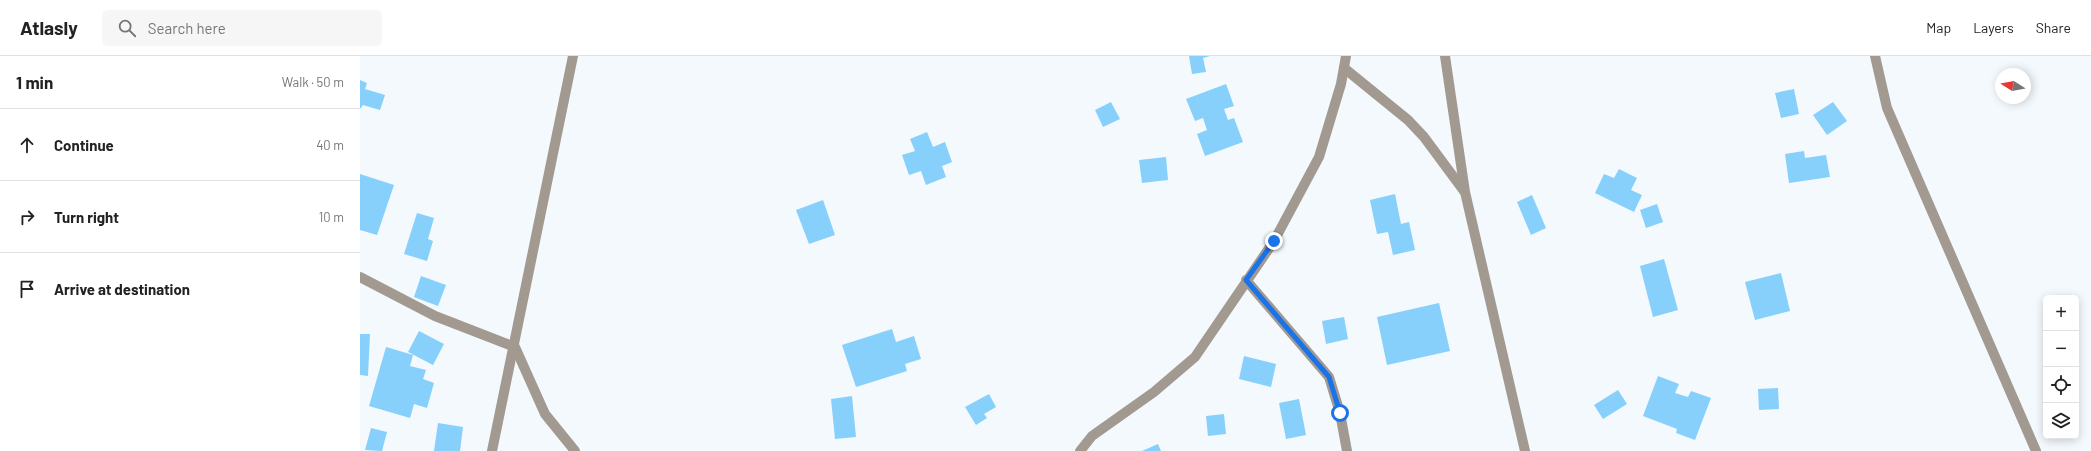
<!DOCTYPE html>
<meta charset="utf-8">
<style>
:root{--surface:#fff;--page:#f6f6f6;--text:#222;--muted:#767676;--line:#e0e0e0}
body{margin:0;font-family:Barlow,sans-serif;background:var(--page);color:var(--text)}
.controls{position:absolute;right:12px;bottom:12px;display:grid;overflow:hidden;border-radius:6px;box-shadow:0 2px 10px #0003}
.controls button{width:36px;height:36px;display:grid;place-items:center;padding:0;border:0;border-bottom:1px solid var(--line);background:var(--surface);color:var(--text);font:20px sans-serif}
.compass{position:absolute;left:1635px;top:12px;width:36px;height:36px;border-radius:50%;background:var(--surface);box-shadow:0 2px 10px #0003;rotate:281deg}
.stop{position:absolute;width:12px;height:12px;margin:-9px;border:3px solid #1a73e8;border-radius:50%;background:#fff}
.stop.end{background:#1a73e8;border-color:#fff;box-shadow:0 1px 4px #0008}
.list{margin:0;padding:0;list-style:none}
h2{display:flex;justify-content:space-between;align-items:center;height:52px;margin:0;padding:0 16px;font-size:17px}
h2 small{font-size:13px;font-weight:400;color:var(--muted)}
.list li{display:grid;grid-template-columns:26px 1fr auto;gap:12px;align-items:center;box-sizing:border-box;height:72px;padding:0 16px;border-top:1px solid var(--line)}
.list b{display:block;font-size:15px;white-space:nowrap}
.list em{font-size:13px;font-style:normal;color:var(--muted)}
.icon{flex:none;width:22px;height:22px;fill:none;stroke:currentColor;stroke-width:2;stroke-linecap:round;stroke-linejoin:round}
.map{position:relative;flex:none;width:1731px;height:395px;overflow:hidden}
header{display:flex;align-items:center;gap:24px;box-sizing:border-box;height:56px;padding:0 20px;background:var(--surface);border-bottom:1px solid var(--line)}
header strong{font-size:19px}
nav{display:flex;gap:22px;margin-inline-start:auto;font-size:14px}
.search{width:280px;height:36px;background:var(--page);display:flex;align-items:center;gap:10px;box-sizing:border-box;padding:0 14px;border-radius:6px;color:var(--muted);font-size:15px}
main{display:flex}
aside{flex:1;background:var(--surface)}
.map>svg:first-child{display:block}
</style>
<header>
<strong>Atlasly</strong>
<div class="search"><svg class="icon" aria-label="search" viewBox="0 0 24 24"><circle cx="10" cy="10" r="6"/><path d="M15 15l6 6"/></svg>Search here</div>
<nav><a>Map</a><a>Layers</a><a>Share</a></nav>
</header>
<main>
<aside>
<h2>1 min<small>Walk · 50 m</small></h2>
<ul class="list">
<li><svg class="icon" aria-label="ahead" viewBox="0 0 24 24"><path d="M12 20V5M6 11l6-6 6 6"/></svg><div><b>Continue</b></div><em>40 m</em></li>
<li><svg class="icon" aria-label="right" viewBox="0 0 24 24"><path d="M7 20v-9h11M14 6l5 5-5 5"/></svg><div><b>Turn right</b></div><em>10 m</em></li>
<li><svg class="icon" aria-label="arrive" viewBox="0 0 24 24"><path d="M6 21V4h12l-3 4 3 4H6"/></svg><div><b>Arrive at destination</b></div></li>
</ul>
</aside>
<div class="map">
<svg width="1731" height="395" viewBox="0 0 1731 395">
<rect width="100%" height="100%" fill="#f4f9fd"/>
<g fill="#86d0fb">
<path d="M829,0H850L843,2L846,16L832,18Z"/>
<path d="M0,24L7,27L5,33L25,39L20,54L3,49L0,53Z"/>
<path d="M866,28L874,50L864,53L868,64L874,62L883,86L845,100L837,78L847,74L843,62L835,65L826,43Z"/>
<path d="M1434,33L1439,58L1421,62L1415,37Z"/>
<path d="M751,46L760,63L743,71L735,54Z"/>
<path d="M1473,46L1487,65L1467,79L1453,59Z"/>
<path d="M567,76L573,91L585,86L592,106L582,110L586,121L566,129L561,115L549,119L542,99L555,95L550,83Z"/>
<path d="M1444,95L1445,102L1466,99L1470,121L1429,127L1425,98Z"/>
<path d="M806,101L808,124L782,127L779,104Z"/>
<path d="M1259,113L1277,122L1271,134L1282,139L1274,156L1235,137L1244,118L1254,122Z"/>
<path d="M0,118L34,129L17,179L0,174Z"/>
<path d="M1035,138L1041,168L1049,166L1055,194L1033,199L1028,176L1017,178L1010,144Z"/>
<path d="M1172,139L1186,172L1171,179L1157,146Z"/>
<path d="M463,144L475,179L449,188L436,154Z"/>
<path d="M1297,148L1303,166L1286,172L1280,154Z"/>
<path d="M57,157L74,162L68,183L73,185L67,205L44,198Z"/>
<path d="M1304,203L1318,254L1293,261L1280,210Z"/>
<path d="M1421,217L1430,255L1395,264L1385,226Z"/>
<path d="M61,220L86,229L78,250L54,241Z"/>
<path d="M1079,247L1090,295L1027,309L1017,261Z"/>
<path d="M984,261L988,283L966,288L962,265Z"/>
<path d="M532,273L536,286L554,280L561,303L545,308L547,315L496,331L482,289Z"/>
<path d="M59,275L84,288L73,309L48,296Z"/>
<path d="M0,278H10L8,320L0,319Z"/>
<path d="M26,291L53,299L50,310L66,314L63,323L74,327L67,352L54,348L50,362L9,350Z"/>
<path d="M884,300L916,308L911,331L879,323Z"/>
<path d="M1298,320L1319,328L1315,337L1328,341L1331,335L1351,342L1335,384L1316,377L1317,373L1283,360Z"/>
<path d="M1418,332L1419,353L1399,354L1398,333Z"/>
<path d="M1258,334L1267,348L1243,363L1234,349Z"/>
<path d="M629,338L636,351L624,358L627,362L616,369L605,351Z"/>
<path d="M492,340L496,381L475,383L471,343Z"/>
<path d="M939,343L946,379L926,383L919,347Z"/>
<path d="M864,358L866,378L848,380L846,360Z"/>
<path d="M78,367L103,371L100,395H74Z"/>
<path d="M11,372L27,376L22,395L5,394Z"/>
<path d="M798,388L801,395H782Z"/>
</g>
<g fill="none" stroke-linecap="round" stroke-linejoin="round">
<g stroke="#a29a90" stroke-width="10">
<path d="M1085,0L1105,136L1165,395"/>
<path d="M984,12L1048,64L1064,81L1104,135"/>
<path d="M0,221L75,260L155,291L185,358L215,395"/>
<path d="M886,224L969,321L980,357L987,395"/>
<path d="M132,395L213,0"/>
<path d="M720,395L732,380L794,336L835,301L914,185L959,101L981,28L986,0"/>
</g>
<path stroke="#a29a90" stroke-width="10" d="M1515,0L1527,52L1676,395"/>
</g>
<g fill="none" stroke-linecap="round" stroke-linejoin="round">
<path stroke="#1a73e8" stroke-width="5" d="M914,185L886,224L969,321L980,357"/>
</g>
</svg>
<div class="controls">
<button>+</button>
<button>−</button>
<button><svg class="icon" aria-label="locate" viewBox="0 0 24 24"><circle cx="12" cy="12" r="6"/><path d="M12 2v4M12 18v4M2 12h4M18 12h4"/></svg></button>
<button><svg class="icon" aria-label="layers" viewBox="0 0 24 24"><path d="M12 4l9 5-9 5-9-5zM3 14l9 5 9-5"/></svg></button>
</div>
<svg class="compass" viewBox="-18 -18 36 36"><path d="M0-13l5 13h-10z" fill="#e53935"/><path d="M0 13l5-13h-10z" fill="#767676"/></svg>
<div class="stop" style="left:980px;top:357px"></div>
<div class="stop end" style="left:914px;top:185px"></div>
</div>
</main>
